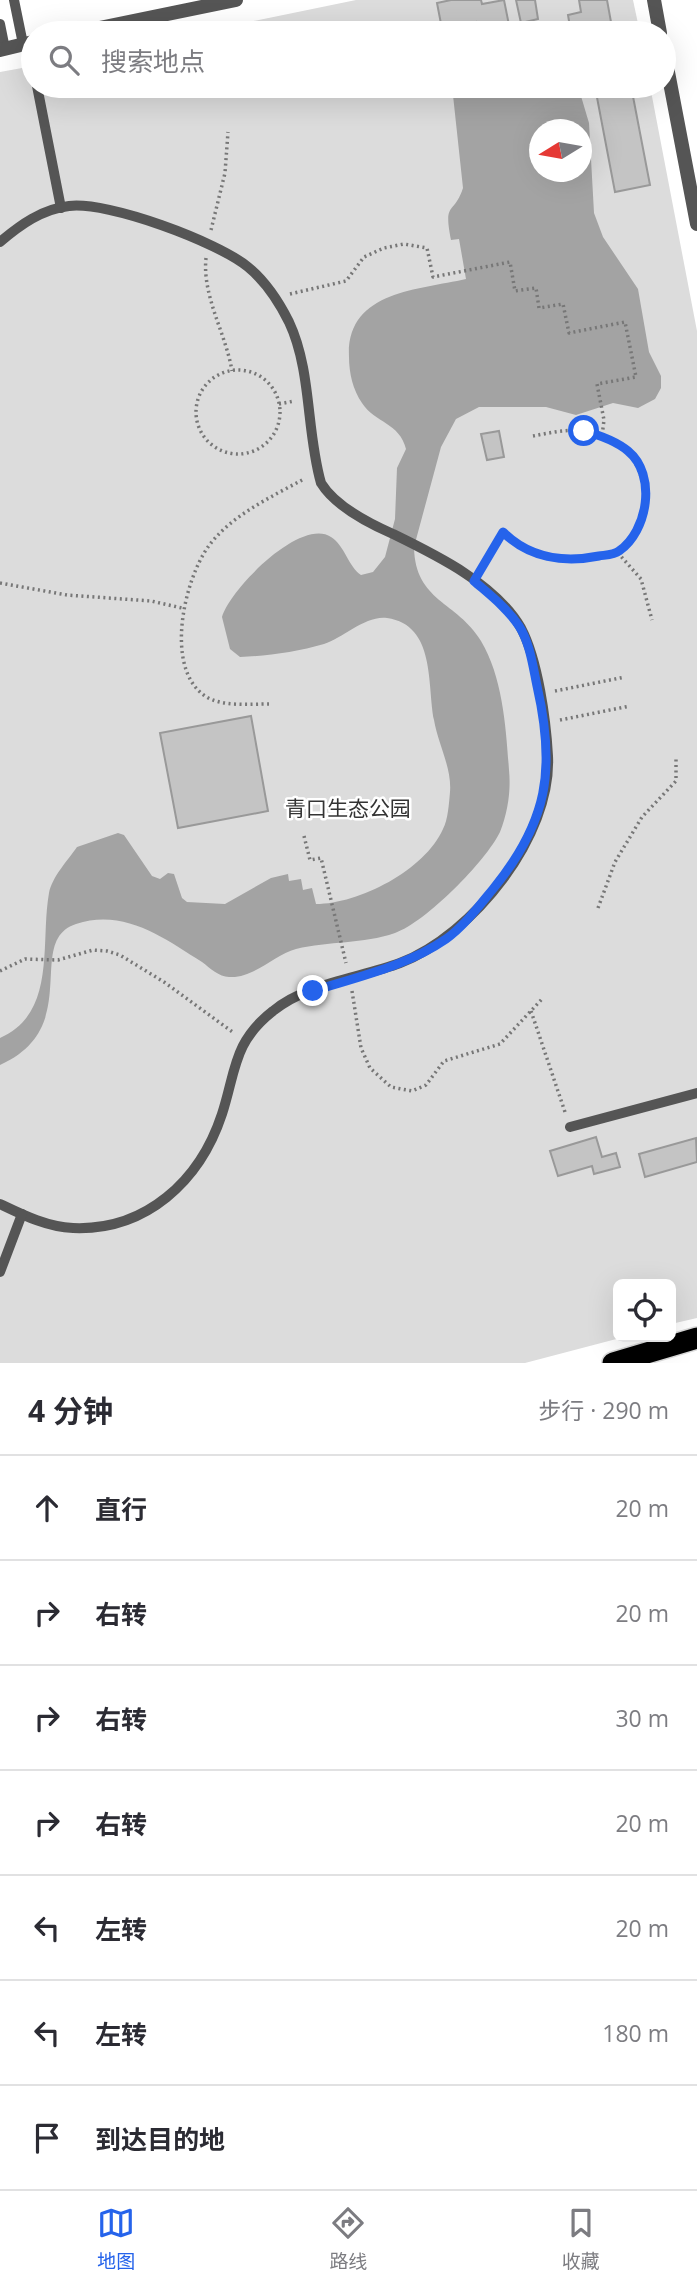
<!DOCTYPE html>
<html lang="zh">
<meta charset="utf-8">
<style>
:root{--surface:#fff;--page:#f7f7f7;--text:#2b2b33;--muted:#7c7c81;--line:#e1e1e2;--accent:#2563eb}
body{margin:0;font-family:"Open Sans","Noto Sans SC",sans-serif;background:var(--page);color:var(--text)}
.controls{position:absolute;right:21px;bottom:21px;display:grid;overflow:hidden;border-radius:10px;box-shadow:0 7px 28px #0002}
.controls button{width:63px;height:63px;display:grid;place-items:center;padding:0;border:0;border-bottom:2px solid var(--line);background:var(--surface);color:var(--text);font:35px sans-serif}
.compass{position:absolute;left:529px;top:119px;width:63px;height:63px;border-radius:50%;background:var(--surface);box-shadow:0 7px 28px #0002;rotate:259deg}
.stop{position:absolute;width:21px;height:21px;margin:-16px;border:5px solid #2563eb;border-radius:50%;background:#fff}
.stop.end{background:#2563eb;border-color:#fff;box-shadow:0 2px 7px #0008}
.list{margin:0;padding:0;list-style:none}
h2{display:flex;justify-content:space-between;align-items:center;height:91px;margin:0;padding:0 28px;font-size:30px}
h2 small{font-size:23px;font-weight:400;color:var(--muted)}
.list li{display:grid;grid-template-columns:46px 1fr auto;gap:21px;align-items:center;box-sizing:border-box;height:105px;padding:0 28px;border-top:2px solid var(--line)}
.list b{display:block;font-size:26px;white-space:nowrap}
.list em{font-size:23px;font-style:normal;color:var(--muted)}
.icon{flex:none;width:38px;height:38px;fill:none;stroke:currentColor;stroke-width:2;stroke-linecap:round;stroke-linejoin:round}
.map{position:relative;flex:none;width:697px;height:1363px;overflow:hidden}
.search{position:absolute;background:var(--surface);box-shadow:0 7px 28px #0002;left:21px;right:21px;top:21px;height:77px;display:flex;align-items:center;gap:18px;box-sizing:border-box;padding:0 24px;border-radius:38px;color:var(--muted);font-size:26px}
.sheet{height:826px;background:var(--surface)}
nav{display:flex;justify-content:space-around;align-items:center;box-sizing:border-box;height:98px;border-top:2px solid var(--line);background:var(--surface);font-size:19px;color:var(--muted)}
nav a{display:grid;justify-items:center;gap:4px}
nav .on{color:var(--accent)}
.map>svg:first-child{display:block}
</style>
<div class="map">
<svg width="697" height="1363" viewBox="0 0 697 1363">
<rect width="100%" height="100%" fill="#fff"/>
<g fill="#dcdcdc" fill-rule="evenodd">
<path d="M356,0H633L640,33H195Z"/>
<path d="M33,66V86H650L697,331V1318L671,1324V1284H618V1337H624L525,1363H0V72ZM540,130H582V172H540Z"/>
</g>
<path fill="#a3a3a3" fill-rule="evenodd" d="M452,86H578L589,123L594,213L603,237L638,289L649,352L661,376V388L655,399L638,408L613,403L576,415L546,407H479L456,419L441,447L414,547C415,602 457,601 481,641C503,678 506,728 509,770C511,790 508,812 500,832C486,861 426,922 395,933C363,944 329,941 296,949C274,955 253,979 229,977C219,977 210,968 202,962C164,938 124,908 76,924C24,941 85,1027 0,1065V1038C57,1013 40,943 49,893C52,877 68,860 77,847L118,833L124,835L152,876L160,879L168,873L174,874L182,898L187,902L225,904L271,878L288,874L289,881L301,879L303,890L312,888L316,904C359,904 425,870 443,829C448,820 449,803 450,792C452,768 438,744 434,720C427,685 436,625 387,618C366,615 343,638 324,644C297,652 267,656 240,657L230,649L222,617C230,589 301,517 331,537C345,546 348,566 361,575L373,572L385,557L395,519L397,468L406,449C400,423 375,423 362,403C353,390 349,373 349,357C346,291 418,290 466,279L459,239L451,240C443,200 454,216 463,188ZM540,130H582V172H540Z"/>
<g fill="#c4c4c4" stroke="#999" stroke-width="2">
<path d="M451,0H481L482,4L504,0L509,25L478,31L476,22L442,29L437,3Z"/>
<path d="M516,0H535L538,19L521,23Z"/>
<path d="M579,0H607L613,33H571L568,15L581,12Z"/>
<path d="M631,86L650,185L615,192L595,87Z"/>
<path d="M499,431L504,457L487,460L481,434Z"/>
<path d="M251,716L268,811L178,828L160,733Z"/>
<path d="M596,1137L602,1157L616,1153L620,1167L594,1174L592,1166L558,1176L550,1151Z"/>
<path d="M696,1138L697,1162L645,1177L639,1154Z"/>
</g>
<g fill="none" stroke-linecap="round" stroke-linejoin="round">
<g stroke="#dbdbdb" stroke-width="24">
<path id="highway" d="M613,1363L697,1338"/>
</g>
<g stroke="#777" stroke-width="3.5" stroke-dasharray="2 3.5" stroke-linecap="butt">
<path d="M211,230L225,173L228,132"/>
<path d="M206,258C202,296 226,334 232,371"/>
<path d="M290,294L346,281L364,257L384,248L404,244L427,248L433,277L510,262L515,291L536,288L539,308L563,304L569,333L625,322L636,377L597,384L604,420L602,436"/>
<circle cx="238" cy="412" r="42"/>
<path d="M279,404L294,401"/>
<path d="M533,436C549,433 566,429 581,431C620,437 639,454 644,492C646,501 647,510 644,519C639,532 628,542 618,553L641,579L652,620"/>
<path d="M482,567L503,532C536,565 576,560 618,553"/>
<path d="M0,583L67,595L151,601L182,608"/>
<path d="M555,691L625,677"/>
<path d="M269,704C250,704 221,707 205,696C164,668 184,581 208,547C230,516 271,497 304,479"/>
<path d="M560,720L630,706"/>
<path d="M304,836L310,860L321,858L346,963"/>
<path d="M598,908L615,862L642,817L676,781V758"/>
<path d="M0,971L25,959L58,960L93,950L107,951L120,955L164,982L234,1033"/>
<path d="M352,991L361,1048L370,1068L391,1087L412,1091L426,1085L444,1061L500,1044L542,999"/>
<path d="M531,1011L566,1115"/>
</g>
<g stroke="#555" stroke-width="10">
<path d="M14,0L23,44"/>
<path d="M0,24L5,49"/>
<path d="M29,43L33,68"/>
<path d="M37,86L61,208"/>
<path d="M0,242C20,225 42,209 69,206C108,201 218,242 248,267C265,281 279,302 289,322C312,371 306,431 321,483C335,506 368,523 393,534C436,555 496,584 521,628C538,660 546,720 548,756C552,836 473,935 400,963C360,978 307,983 273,1011C233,1042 236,1071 222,1114C200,1181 146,1231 73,1228C47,1227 23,1215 0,1204"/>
<path d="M570,1127L697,1093"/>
<path d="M0,1272L22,1214"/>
</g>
<g stroke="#555" stroke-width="14">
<path d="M654,0L660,33"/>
<path d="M75,33L236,0"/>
<path d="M0,50L33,42"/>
<path d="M664,51L697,224"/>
</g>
<use href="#highway" stroke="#000" stroke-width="21"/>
</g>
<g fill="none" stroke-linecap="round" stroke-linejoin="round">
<path stroke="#2563eb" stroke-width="9" d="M313,991C357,977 407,966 446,939C464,926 479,906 493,889C548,822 556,769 537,686C533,667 530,643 519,626C507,608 490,595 474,581L503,532C529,558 564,563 599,556C605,555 614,555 619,551C648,531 657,475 628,451C616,441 599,435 584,431"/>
</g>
<g text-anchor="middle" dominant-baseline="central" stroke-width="5" stroke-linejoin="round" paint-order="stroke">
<g font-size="21" fill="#333" stroke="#fff">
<text x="348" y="808">青口生态公园</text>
</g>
</g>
</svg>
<div class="controls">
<button><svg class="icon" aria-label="locate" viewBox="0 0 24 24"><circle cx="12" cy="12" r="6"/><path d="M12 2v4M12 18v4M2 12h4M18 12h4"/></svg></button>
</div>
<svg class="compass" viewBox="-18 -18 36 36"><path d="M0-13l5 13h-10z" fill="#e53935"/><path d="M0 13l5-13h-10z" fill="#7c7c81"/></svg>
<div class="stop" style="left:584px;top:431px"></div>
<div class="stop end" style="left:313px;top:991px"></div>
<div class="search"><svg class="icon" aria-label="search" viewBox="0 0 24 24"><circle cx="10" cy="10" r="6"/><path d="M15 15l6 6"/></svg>搜索地点</div>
</div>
<section class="sheet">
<h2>4 分钟<small>步行 · 290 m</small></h2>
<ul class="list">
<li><svg class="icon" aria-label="ahead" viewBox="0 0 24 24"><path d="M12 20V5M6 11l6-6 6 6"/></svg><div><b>直行</b></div><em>20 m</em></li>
<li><svg class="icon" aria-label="right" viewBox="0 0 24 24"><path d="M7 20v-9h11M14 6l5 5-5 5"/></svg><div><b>右转</b></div><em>20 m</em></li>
<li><svg class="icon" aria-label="right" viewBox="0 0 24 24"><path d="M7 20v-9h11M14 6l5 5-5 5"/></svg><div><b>右转</b></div><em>30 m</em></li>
<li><svg class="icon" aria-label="right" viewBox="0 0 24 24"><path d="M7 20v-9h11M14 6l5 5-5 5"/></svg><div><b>右转</b></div><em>20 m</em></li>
<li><svg class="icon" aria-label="left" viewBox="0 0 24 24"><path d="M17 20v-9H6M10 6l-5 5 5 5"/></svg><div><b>左转</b></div><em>20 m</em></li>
<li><svg class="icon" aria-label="left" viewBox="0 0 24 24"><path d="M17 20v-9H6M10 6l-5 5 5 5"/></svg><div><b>左转</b></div><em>180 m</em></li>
<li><svg class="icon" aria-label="arrive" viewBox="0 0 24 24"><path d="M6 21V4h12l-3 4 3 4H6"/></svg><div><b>到达目的地</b></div></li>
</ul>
</section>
<nav>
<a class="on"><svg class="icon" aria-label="map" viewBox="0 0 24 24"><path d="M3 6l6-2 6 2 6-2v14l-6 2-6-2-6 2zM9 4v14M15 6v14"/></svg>地图</a>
<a><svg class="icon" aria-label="directions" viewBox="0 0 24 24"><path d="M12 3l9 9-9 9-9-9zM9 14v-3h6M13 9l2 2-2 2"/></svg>路线</a>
<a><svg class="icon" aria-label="saved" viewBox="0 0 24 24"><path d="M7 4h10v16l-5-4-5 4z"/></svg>收藏</a>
</nav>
